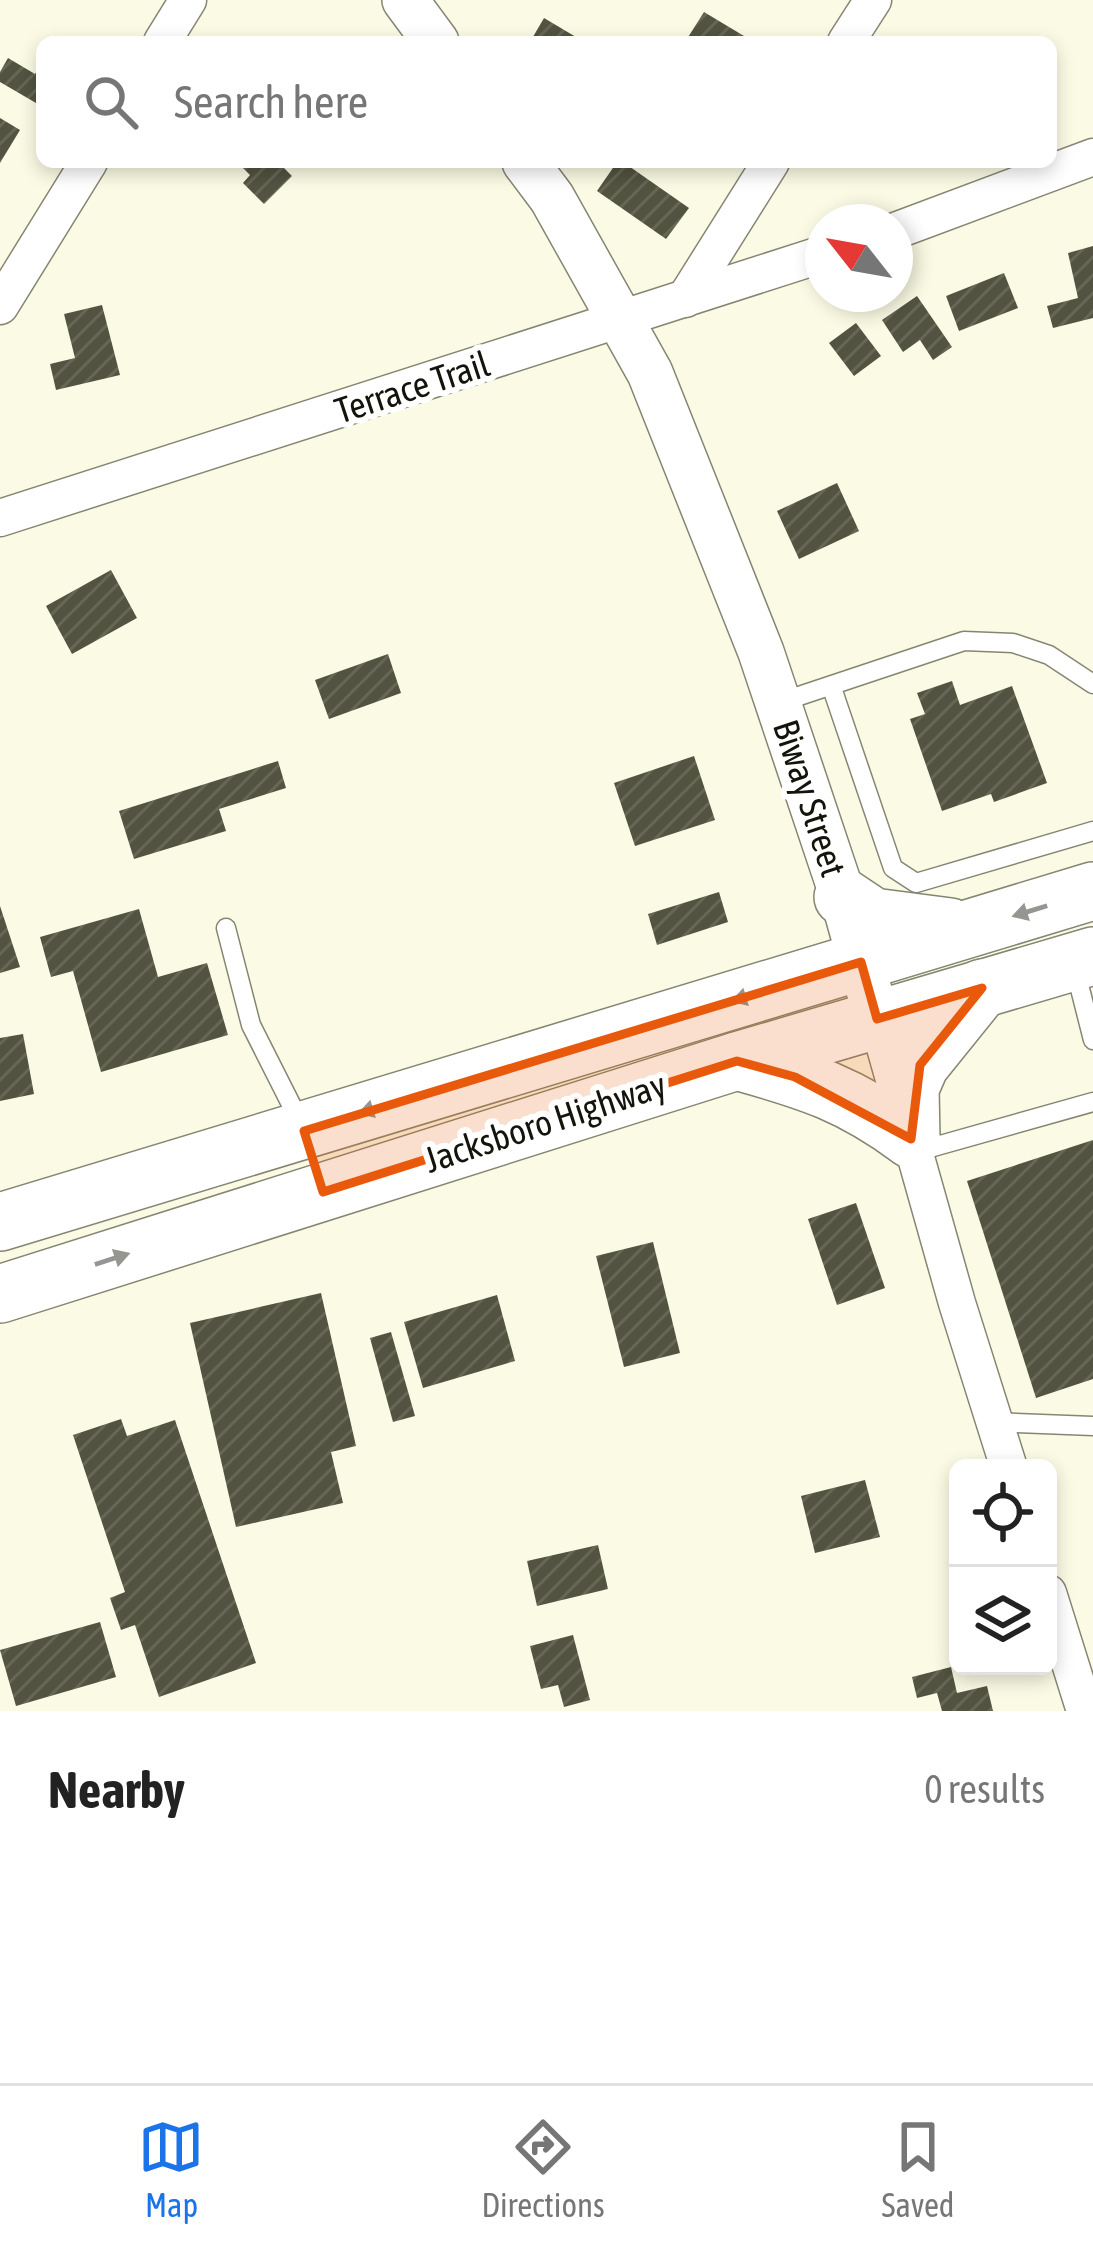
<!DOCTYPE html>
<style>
:root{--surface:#fff;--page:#f2f2f2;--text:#222;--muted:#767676;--line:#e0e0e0;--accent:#1a73e8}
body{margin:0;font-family:"Asap Condensed",sans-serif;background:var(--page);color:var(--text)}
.controls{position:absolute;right:36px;bottom:36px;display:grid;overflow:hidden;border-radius:18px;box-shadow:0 6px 18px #0003}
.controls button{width:108px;height:108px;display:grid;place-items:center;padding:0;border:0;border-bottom:3px solid var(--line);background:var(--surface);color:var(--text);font:60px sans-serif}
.compass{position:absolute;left:805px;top:204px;width:108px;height:108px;border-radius:50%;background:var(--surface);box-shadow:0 6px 18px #0003;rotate:301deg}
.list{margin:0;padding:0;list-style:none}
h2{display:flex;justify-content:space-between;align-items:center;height:156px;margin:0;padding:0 48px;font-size:51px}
h2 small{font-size:39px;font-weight:400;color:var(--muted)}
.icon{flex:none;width:66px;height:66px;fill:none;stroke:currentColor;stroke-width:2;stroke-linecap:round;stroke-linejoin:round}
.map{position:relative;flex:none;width:1093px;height:1711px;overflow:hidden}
.search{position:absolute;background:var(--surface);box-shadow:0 6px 18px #0003;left:36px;right:36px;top:36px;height:132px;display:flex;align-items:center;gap:30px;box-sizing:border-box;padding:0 42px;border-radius:18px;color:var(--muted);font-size:45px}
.sheet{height:372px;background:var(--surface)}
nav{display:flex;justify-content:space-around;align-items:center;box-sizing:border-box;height:168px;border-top:3px solid var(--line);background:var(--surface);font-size:33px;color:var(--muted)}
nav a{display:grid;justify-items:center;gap:6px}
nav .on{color:var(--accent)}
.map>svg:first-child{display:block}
</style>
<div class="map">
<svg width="1093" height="1711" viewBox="0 0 1093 1711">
<defs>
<pattern id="building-hatch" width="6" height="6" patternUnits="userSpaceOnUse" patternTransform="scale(3)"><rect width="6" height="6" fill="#535341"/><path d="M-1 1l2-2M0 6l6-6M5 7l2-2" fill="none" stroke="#676758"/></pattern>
</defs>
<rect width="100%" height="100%" fill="#fbfbe5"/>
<g fill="url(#building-hatch)">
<path d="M704,12L754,42H685Z"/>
<path d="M544,18L576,37L574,42H530Z"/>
<path d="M8,58L35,74L42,62V93L36,103L0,82V72Z"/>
<path d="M0,118L20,130L0,163Z"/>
<path d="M237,162H278L292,176L264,204L243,183L250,175Z"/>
<path d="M617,162H623L689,208L666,239L597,191Z"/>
<path d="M1093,246V318L1053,328L1047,306L1078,298L1068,253Z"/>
<path d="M1004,273L1018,308L959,331L946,296Z"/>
<path d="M917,296L952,347L933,360L920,340L903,352L882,320Z"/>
<path d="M102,305L120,375L56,390L50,364L75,358L64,314Z"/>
<path d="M856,323L881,356L854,376L829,343Z"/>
<path d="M837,483L859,531L799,559L777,511Z"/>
<path d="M111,570L137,618L72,654L46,606Z"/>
<path d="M388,654L401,693L329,719L315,680Z"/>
<path d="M952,681L960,705L1012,686L1047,783L994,802L991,794L942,811L910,719L925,714L917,693Z"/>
<path d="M694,756L715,820L635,846L614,783Z"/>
<path d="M278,761L286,788L219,809L226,831L134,859L119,811Z"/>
<path d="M719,892L728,922L657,945L648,914Z"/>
<path d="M0,906L20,967L0,973Z"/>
<path d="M139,909L158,977L207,963L228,1035L101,1072L73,971L51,977L40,937Z"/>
<path d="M23,1034L34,1094L0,1101V1038Z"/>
<path d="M1093,1140V1379L1036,1398L967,1181Z"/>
<path d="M856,1203L885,1288L837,1305L808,1219Z"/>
<path d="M653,1242L680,1353L624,1367L596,1256Z"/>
<path d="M321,1293L356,1446L331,1452L343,1503L236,1527L190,1323Z"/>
<path d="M497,1295L515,1361L423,1388L404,1322Z"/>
<path d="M391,1332L415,1416L393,1422L370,1338Z"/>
<path d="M121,1419L127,1436L175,1420L256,1663L159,1697L135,1625L121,1630L110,1598L125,1592L73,1435Z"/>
<path d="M865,1480L880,1537L815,1553L801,1496Z"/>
<path d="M598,1545L608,1589L537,1606L527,1561Z"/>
<path d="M100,1622L116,1677L16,1706L0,1650Z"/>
<path d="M573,1635L590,1700L564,1707L558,1685L541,1689L530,1646Z"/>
<path d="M951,1667L957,1693L987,1686L993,1711H942L937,1693L917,1698L912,1677Z"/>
</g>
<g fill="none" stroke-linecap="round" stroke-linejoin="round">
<g stroke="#858672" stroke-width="21">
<g id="service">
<path d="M832,688L893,868L916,883L1093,831"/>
<path d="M778,703L964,641L1013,643L1049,655L1093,684"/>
<path d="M226,928L251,1025L302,1126"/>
<path d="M1075,969L1093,1040"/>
<path d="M919,1151L1093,1102"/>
<path d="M994,1422L1093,1426"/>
</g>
</g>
<g stroke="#858672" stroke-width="39">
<g id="minor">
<path d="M162,42L188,0"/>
<path d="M846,42L873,0"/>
<path d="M895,231L1093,157"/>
<path d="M685,299L771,162"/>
<path d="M0,306L89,162"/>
<path d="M0,518L823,254"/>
<path d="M877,1019L957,1303L1009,1468"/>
<path d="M1048,1593L1085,1711"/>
</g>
</g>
<g stroke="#858672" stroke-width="48">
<g id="tertiary">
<path d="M405,0L436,42"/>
<path d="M525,162L552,198L650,373L761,652L843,897L877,1019"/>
</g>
</g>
<g stroke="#858672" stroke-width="60">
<g id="primary">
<path d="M843,897L873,917L950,927"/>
<path d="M737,1061C809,1081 850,1094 911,1139"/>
<path d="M911,1139L910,1088L920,1065L982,988"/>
<path d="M0,1222L1093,891"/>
<path d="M0,1294L737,1061L1093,956"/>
</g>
</g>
<use href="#service" stroke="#fff" stroke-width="18"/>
<use href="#minor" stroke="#fff" stroke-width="36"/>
<use href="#tertiary" stroke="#fff" stroke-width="45"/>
<use href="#primary" stroke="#fff" stroke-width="57"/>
</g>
<defs><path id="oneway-solid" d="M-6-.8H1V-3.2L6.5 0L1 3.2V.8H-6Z" transform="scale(3)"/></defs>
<g fill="#959592">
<use href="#oneway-solid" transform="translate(1030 911) rotate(163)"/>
<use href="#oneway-solid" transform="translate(749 996) rotate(163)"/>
<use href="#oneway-solid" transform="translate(376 1108) rotate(163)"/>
<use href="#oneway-solid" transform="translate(112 1259) rotate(-18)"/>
</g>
<path fill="#e8590c" fill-opacity="0.2" stroke="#e8590c" stroke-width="9" stroke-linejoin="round" d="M861,962L877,1019L982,988L920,1065L911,1139L795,1077L737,1061L323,1192L304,1131Z"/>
<g text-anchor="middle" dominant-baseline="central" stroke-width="12" stroke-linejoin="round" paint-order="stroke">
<g font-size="36" fill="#14140d" stroke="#fff">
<text transform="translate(412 387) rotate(-18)">Terrace Trail</text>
<text transform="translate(810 798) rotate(72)">Biway Street</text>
<text transform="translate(545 1122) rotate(-18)">Jacksboro Highway</text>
</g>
</g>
</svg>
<div class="controls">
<button><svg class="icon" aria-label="locate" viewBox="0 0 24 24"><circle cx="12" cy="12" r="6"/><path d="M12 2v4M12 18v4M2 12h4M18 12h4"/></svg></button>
<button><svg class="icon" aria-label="layers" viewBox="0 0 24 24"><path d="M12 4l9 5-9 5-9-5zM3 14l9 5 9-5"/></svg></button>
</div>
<svg class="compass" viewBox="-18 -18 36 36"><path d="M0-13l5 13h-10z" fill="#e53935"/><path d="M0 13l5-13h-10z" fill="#767676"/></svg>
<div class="search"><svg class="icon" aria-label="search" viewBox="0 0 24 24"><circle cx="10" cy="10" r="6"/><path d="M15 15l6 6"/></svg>Search here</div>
</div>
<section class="sheet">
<h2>Nearby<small>0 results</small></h2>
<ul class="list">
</ul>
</section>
<nav>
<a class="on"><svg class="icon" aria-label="map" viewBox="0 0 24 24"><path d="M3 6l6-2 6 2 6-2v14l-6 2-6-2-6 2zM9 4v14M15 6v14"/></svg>Map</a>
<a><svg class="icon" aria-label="directions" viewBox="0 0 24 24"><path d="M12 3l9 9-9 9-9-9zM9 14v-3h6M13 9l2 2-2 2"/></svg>Directions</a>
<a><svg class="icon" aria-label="saved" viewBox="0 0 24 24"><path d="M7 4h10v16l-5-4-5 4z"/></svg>Saved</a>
</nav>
